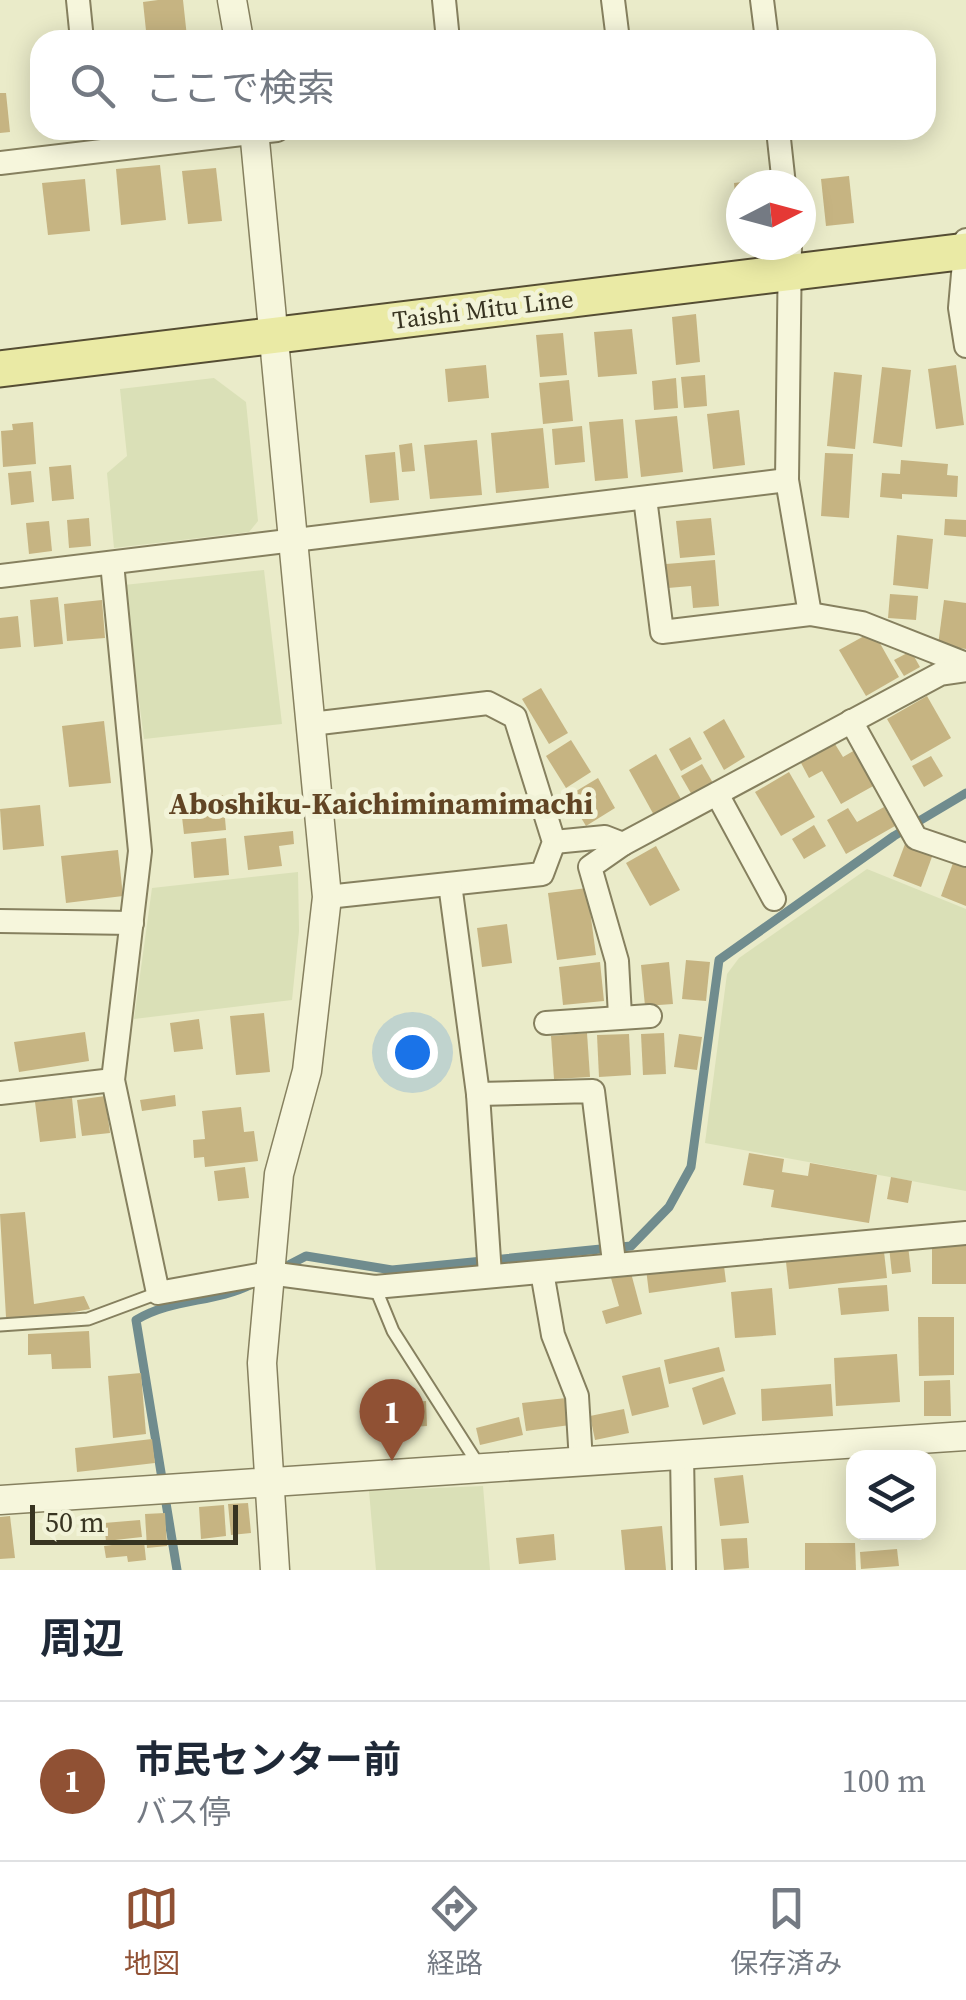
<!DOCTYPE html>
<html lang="ja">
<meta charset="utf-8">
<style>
:root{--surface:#fff;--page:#f6f6f7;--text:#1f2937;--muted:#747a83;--line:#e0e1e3;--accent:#905134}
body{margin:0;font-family:"Source Serif 4","Noto Sans JP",serif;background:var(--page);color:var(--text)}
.controls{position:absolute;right:30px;bottom:30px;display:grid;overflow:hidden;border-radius:20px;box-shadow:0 5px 25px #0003}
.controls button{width:90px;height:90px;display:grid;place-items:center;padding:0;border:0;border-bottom:2px solid var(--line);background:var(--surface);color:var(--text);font:50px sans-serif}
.compass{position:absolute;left:726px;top:170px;width:90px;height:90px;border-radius:50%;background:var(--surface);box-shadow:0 5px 25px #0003;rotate:84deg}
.scale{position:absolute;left:30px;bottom:25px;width:208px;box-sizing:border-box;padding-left:10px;border:5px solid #383421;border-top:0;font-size:28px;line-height:35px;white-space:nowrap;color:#383421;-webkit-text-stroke:8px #f2f3d8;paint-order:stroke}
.you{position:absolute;left:412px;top:1052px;width:35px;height:35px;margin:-25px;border:8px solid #fff;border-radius:50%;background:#1a73e8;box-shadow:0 0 0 15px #1a73e833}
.badge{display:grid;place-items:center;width:65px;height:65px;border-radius:50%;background:var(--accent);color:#fff;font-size:32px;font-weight:700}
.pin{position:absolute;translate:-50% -82px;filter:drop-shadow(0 2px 5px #0008)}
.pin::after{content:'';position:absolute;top:52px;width:35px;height:30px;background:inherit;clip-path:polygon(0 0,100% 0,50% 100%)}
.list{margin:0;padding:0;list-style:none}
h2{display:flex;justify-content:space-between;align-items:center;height:130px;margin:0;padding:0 40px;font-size:42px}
h2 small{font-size:32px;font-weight:400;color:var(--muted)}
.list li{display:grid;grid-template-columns:65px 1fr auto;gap:30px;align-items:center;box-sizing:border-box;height:160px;padding:0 40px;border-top:2px solid var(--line)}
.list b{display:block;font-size:38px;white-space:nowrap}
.list p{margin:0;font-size:32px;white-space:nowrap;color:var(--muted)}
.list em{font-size:32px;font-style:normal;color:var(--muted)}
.icon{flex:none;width:55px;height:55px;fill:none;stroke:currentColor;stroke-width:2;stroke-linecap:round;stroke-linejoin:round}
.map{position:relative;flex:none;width:966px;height:1570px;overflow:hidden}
.search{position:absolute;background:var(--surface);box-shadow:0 5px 25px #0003;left:30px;right:30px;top:30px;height:110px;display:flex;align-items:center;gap:25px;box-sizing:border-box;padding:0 35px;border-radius:30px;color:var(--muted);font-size:38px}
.sheet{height:290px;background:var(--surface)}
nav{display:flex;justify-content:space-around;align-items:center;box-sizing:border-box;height:140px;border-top:2px solid var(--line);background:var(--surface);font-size:28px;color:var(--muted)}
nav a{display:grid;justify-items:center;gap:5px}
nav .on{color:var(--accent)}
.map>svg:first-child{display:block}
</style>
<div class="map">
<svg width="966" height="1570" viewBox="0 0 966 1570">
<rect width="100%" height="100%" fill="#eaebc9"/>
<g fill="#dae0b7">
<path d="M214,378L246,402L258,521L249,532L114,548L107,473L127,456L120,389Z"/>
<path d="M264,570L282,724L144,739L124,585Z"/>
<path d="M867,869L966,909V1191L705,1143L727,974L739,958Z"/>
<path d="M298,872L299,931L292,1000L134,1019L152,888Z"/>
<path d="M483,1486L490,1570H376L369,1491Z"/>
</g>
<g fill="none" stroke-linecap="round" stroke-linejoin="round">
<g stroke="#708c8e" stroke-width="9">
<path d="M279,1270L306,1256L392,1270L631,1246L669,1207L691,1167L719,960L894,836L966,793"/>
<path d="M177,1570L136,1320C172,1298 215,1303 252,1284"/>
</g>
</g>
<g fill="#c6b482">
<path d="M158,0H183L187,37L204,35V40H147L143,2Z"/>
<path d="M0,93H6L10,132L0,133Z"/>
<path d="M160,165L166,220L121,225L116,169Z"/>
<path d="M216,168L222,221L188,224L182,171Z"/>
<path d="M849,176L854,223L826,226L821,179Z"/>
<path d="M85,179L90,231L48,235L42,183Z"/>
<path d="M767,179L768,185H741L738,225L734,183Z"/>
<path d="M696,314L700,362L676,365L672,317Z"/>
<path d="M632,329L637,374L598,377L594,332Z"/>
<path d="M563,333L567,375L540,377L536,335Z"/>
<path d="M486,365L489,398L448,402L445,369Z"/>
<path d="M956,365L964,425L936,429L928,369Z"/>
<path d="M882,367L911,370L902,447L873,443Z"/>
<path d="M834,372L862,375L855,449L827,446Z"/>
<path d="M705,375L707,406L684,408L681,377Z"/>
<path d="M676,378L678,408L654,410L652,381Z"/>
<path d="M569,380L573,421L543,424L539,383Z"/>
<path d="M739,410L745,465L713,469L707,414Z"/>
<path d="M677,416L683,472L641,477L635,420Z"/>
<path d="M623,419L628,478L595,481L589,422Z"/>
<path d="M33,422L36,464L3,467L1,431L13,430L12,424Z"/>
<path d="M582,426L585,462L555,465L552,429Z"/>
<path d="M543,428L549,488L496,493L491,433Z"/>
<path d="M477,440L482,495L430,499L424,445Z"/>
<path d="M412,443L415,471L402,472L399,445Z"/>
<path d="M395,452L399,500L370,503L365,455Z"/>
<path d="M825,453L853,454L849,518L821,516Z"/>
<path d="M901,460L948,464L947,475L958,476L957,497L902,494V499L880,497L882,473L900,474Z"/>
<path d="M71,465L74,499L52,501L49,467Z"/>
<path d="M31,471L34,502L11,505L8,473Z"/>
<path d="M89,518L91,546L69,548L67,520Z"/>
<path d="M711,518L715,555L680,558L676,521Z"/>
<path d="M945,519L966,520V537L944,535Z"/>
<path d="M49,521L52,551L29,554L26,523Z"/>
<path d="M897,535L933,539L928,589L893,585Z"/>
<path d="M715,560L719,606L693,608L691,586L668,588L666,564Z"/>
<path d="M890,594L918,596L916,620L888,618Z"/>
<path d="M58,597L63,644L34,647L30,600Z"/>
<path d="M102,600L105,638L67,641L64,604Z"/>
<path d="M944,600L966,603V649L938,645Z"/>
<path d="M18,616L21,647L0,649V618Z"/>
<path d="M873,631L899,677L866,696L839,650Z"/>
<path d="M911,651L920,667L904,676L894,660Z"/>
<path d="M541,688L568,733L549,744L522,699Z"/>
<path d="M927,696L951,738L911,761L887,719Z"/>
<path d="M724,719L745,757L724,770L703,732Z"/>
<path d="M104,721L111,783L69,787L62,726Z"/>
<path d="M690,737L702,759L681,771L669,749Z"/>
<path d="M571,740L591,772L566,788L546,756Z"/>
<path d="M835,744L843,757L855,750L875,785L841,804L822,771L809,778L801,763Z"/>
<path d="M656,754L682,801L655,817L629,770Z"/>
<path d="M931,756L943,776L924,787L912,766Z"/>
<path d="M702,764L713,783L692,795L681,776Z"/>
<path d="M789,772L815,817L781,836L755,792Z"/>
<path d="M598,778L615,808L586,826L568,796Z"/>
<path d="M223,795L226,830L184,834L180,800Z"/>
<path d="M40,805L44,846L3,850L0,809Z"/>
<path d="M884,807L895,826L846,854L827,820L848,808L857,822Z"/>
<path d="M814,825L826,846L804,859L792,839Z"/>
<path d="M293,831L294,844L279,846L282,866L248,870L244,836Z"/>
<path d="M226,838L229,875L194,878L191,842Z"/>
<path d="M905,844L933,854L921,887L893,876Z"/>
<path d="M656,846L680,890L650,906L626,863Z"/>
<path d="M118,850L123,896L66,903L61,856Z"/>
<path d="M953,863L966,868V906L941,896Z"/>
<path d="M587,888L596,955L557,960L548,893Z"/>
<path d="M507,924L512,963L482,967L477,928Z"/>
<path d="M686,960L710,962L706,1001L682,999Z"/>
<path d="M600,962L604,1001L563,1005L559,967Z"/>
<path d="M669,962L673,1004L645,1006L641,965Z"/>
<path d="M264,1013L270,1072L236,1075L230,1016Z"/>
<path d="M199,1019L203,1049L174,1052L170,1023Z"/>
<path d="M85,1032L89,1061L19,1072L14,1042Z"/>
<path d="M587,1033L590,1077L554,1079L551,1036Z"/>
<path d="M664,1033L666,1074L643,1075L641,1034Z"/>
<path d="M629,1034L631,1075L599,1077L597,1035Z"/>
<path d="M679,1034L702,1037L697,1070L674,1067Z"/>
<path d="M175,1095L176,1106L142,1111L140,1100Z"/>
<path d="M105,1096L110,1133L82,1136L77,1100Z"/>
<path d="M72,1098L76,1138L40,1142L35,1102Z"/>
<path d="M241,1107L244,1132L254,1131L258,1161L205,1167L204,1157L194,1158L193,1140L205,1139L202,1111Z"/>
<path d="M749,1153L784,1159L782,1172L808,1176L810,1163L877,1175L869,1223L771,1207L774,1190L743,1185Z"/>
<path d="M245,1167L249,1198L218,1201L214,1171Z"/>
<path d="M891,1177L912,1181L908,1203L887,1199Z"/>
<path d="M25,1212L34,1304L84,1296L90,1309L48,1317H6L0,1214Z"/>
<rect x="932" y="1240" width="34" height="44"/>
<path d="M883,1243L887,1278L789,1289L785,1253Z"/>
<path d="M908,1245L911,1272L892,1274L889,1247Z"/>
<path d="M723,1258L726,1282L649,1293L646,1269Z"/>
<path d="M631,1273L642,1314L606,1324L602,1311L619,1306L611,1278Z"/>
<path d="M887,1285L889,1311L841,1315L838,1288Z"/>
<path d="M772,1288L776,1335L735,1338L731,1292Z"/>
<path d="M918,1317H954V1375L919,1376Z"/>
<path d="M89,1331L91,1368L52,1369L51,1354L28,1355V1334Z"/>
<path d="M719,1347L725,1371L669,1384L664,1360Z"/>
<path d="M897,1354L900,1402L836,1406L834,1358Z"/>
<path d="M660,1367L669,1407L632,1416L622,1376Z"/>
<path d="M141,1373L146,1434L113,1438L108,1376Z"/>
<path d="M723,1377L736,1414L703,1425L692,1388Z"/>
<path d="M950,1380L951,1416H924V1381Z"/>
<path d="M831,1384L833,1416L762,1421L761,1389Z"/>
<path d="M566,1398L570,1425L526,1431L522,1403Z"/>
<path d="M426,1401L427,1426L396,1428L394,1403Z"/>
<path d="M624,1409L629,1433L595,1440L590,1416Z"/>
<path d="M519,1417L523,1435L480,1445L476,1428Z"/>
<path d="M152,1439L155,1463L77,1472L75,1448Z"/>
<path d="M743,1475L749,1523L720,1526L714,1478Z"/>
<path d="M248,1503L251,1533L231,1535L228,1504Z"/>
<path d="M224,1505L226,1536L201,1539L199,1507Z"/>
<path d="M165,1513L167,1546L147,1548L145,1514Z"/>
<path d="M10,1516L15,1558L0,1559V1517Z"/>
<path d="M140,1520L142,1537L106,1541L104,1523Z"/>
<path d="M662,1526L666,1570H625L621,1530Z"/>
<path d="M554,1534L556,1560L519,1564L516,1538Z"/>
<path d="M747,1538L749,1568L724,1570L721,1539Z"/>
<path d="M144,1541L146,1560L128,1562L127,1556L106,1558L104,1546Z"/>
<path d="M805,1543H855L856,1570H805Z"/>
<path d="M897,1549L899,1566L861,1569L860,1552Z"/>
</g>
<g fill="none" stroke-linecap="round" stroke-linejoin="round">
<g stroke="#86805f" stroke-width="15">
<g id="service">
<path d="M375,1287L393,1331L478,1464"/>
<path d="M0,1325L88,1319L158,1293"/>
</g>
</g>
<g stroke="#86805f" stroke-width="26">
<g id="minor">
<path d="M78,0L82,40"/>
<path d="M444,0L448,40"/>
<path d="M613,0L618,40"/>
<path d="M762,0L767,40"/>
<path d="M778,130L784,185"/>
<path d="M0,163L277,130"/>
<path d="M966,240L960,308L966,346"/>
<path d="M645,498L662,632L810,614L787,480"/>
<path d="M112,563L140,851L113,1080L158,1293L269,1273L375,1287L966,1233"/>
<path d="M0,576L787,480L790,245"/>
<path d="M810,614L862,623L966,664"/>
<path d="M851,721L916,838L966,855"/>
<path d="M311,724L488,703L515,717L554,842L542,874L327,897"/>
<path d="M717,794L774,899"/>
<path d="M554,842L605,837L623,844L940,674L966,670"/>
<path d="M450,884L478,1094L490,1275"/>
<path d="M0,921L132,923"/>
<path d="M620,1016L617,961L590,867L623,844"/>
<path d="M546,1023L650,1016"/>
<path d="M0,1093L113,1080"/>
<path d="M478,1094L593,1091L614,1262"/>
<path d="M542,1272L553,1335L577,1396L581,1462"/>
<path d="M682,1455L684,1570"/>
</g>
</g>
<g stroke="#86805f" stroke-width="31">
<g id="tertiary">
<path d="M232,0L239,40"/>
<path d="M254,130L327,897L307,1071L279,1174L262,1363L275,1570"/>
<path d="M0,1500L966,1436"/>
</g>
</g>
<g stroke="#554d33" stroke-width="39">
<path id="primary" d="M0,369L966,251"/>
</g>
<use href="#service" stroke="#f6f6dc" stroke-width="11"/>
<use href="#minor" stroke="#f6f6dc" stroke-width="22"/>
<use href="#tertiary" stroke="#f6f6dc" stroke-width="28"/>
<use href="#primary" stroke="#eaeaa5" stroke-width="35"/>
</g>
<g text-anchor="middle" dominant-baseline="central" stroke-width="10" stroke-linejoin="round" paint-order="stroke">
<g font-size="25" fill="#383421" stroke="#f2f3d8">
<text transform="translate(483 309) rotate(-7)">Taishi Mitu Line</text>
</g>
<g font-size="30" font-weight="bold" fill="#614424" stroke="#f2f3d8">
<text x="381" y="803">Aboshiku-Kaichiminamimachi</text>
</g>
</g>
</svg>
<div class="controls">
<button><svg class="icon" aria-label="layers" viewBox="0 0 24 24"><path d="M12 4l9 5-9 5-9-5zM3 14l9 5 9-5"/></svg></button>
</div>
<svg class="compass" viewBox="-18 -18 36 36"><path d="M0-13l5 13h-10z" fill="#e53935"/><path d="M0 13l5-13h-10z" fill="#747a83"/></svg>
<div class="scale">50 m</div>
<div class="you"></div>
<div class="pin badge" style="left:392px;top:1461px">1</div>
<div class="search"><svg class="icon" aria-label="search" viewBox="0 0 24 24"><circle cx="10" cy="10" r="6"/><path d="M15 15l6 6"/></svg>ここで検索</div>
</div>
<section class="sheet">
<h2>周辺<small></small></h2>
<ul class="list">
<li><span class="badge">1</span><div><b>市民センター前</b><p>バス停</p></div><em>100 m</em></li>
</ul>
</section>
<nav>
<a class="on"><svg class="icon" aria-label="map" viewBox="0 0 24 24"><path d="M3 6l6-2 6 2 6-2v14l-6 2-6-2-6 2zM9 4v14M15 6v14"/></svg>地図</a>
<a><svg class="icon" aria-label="directions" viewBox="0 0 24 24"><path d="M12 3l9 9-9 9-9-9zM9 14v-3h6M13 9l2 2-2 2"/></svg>経路</a>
<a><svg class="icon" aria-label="saved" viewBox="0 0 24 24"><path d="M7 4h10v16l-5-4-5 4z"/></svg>保存済み</a>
</nav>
